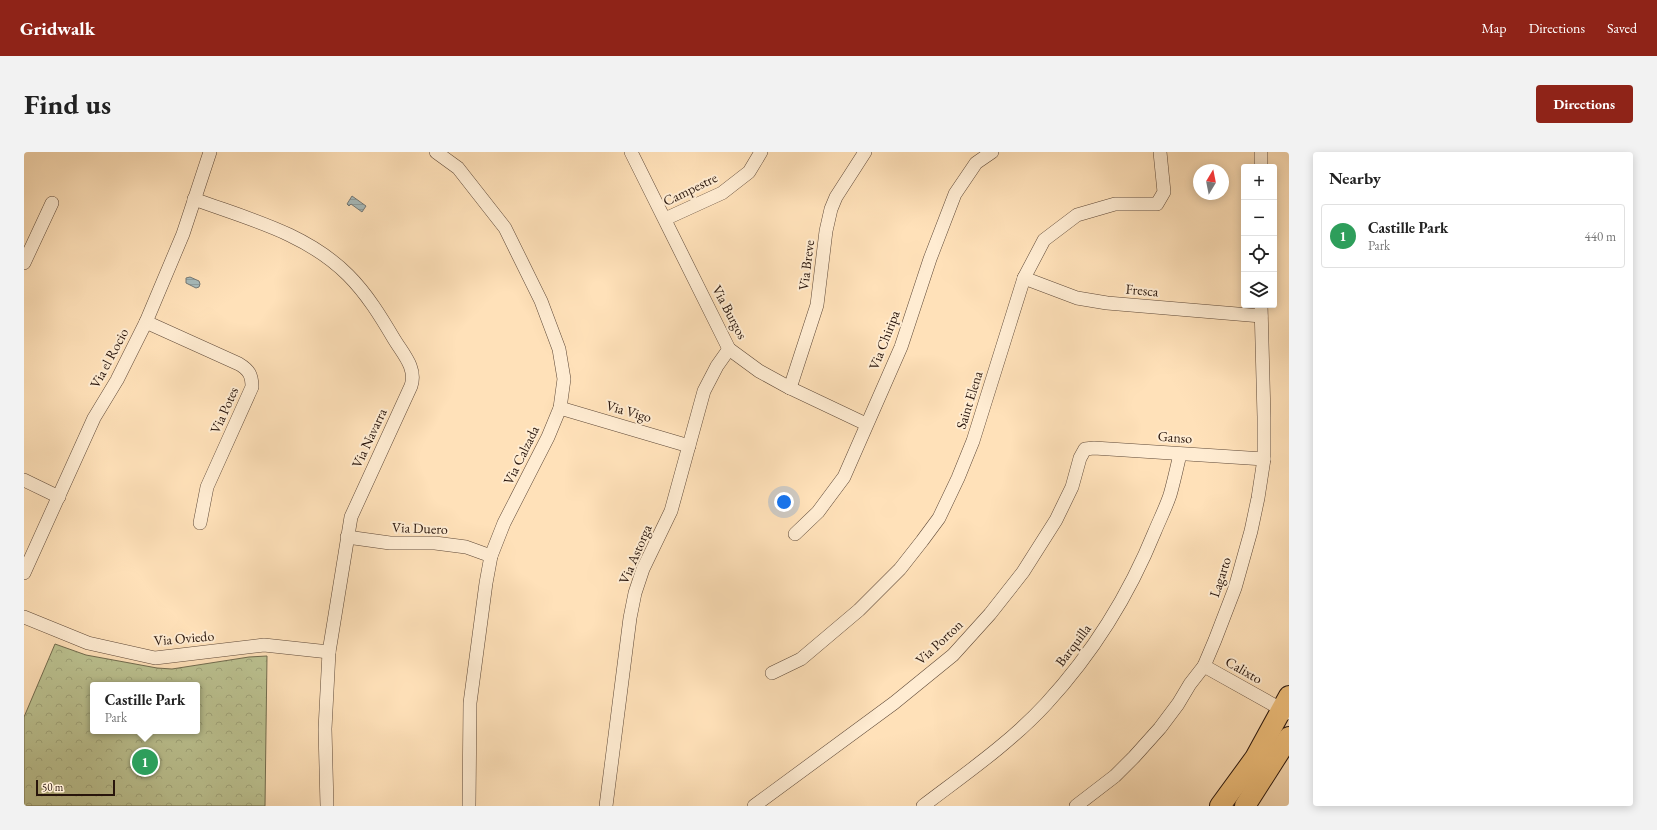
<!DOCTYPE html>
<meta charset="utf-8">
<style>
:root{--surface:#fff;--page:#f2f2f2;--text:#222;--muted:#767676;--line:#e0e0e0;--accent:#8f2418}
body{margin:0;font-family:"EB Garamond",serif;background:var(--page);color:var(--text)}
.controls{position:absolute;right:12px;top:12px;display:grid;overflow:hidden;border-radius:4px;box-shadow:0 2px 10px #0003}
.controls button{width:36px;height:36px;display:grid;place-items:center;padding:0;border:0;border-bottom:1px solid var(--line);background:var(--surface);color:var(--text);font:20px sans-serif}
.compass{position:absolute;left:1169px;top:12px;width:36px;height:36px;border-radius:50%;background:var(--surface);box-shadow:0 2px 10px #0003;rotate:10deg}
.scale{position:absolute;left:12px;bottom:10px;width:79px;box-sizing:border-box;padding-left:4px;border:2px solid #28150c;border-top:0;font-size:11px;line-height:14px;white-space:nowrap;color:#28150c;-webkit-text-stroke:3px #ffecd2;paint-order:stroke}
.you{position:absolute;left:760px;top:350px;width:14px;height:14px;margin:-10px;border:3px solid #fff;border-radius:50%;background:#1a73e8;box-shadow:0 0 0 6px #1a73e833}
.badge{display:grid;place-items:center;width:26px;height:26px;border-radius:50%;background:var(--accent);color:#fff;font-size:13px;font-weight:700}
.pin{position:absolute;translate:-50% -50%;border:2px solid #fff;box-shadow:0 1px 4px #0006}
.popup{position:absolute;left:66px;top:530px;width:110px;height:52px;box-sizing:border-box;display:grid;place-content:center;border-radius:4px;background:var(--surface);filter:drop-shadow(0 1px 3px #0005);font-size:13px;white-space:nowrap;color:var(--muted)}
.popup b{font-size:15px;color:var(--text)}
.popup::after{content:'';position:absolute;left:50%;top:100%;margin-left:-8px;border:8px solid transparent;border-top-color:var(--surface)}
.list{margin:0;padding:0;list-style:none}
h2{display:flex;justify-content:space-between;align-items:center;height:52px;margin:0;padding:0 16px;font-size:17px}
h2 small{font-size:13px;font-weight:400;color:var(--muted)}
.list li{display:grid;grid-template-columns:26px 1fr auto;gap:12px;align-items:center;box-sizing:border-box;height:64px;margin:0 8px 8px;padding:0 8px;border:1px solid var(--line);border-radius:4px}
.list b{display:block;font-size:15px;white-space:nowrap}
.list p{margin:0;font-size:13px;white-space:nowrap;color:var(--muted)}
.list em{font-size:13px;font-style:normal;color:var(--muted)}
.icon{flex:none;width:22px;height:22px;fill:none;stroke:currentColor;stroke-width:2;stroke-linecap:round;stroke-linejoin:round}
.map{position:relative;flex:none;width:1265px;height:654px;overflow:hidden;border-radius:4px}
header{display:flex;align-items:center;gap:24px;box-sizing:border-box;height:56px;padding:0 20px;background:var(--accent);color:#fff}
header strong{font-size:19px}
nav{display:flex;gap:22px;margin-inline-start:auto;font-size:14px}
.intro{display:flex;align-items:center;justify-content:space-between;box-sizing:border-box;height:96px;padding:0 24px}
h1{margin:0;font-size:28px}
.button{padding:10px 18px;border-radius:4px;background:var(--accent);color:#fff;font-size:14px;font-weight:700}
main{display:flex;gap:24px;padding:0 24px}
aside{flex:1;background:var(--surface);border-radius:4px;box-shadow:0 2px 10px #0003}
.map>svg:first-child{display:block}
</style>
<header>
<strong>Gridwalk</strong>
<nav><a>Map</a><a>Directions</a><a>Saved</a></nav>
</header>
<div class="intro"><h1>Find us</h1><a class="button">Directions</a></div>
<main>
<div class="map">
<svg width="1265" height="654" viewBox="0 0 1265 654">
<defs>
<pattern id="forest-crowns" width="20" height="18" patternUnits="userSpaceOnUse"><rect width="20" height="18" fill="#bcc392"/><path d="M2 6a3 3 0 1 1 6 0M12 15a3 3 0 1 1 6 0" fill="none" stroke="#a2a77d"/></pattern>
<pattern id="water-rules" width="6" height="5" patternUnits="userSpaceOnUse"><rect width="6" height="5" fill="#a6babb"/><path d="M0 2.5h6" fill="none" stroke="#8f9fa0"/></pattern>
</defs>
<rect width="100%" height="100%" fill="#ffe1b9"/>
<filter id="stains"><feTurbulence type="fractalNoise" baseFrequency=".005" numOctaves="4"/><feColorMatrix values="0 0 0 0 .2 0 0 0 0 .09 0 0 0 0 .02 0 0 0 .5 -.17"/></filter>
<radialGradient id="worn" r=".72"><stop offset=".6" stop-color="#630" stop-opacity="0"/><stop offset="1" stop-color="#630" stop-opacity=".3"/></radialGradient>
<path fill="url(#forest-crowns)" stroke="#726c4f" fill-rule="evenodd" d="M31,492L62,503L133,516L148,517L225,505L243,504L241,654H0V565ZM69,533H173V579H69Z"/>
<g fill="url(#water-rules)" stroke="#747875">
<path d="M328,44L342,54L338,60L327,52L325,54L323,52Z"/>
<path d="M166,125L175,129L176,132L175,135L172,136L162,131V126Z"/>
</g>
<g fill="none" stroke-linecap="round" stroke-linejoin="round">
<g stroke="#5e4837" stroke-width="14">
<g id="minor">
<path d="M412,0L434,16L481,76L517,149L535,197L540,227L536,256L524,285L480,371L467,404L462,431L446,551L445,654"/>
<path d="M607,0L705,197L735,219L766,236L842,272"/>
<path d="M1237,15V0"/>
<path d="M170,47C224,67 282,81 324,123C343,142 357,165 370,187C379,202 393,216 387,234L327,365L305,500L301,577L303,654"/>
<path d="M641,67L698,41L725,20L737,0"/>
<path d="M0,111L28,51"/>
<path d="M1000,126L1053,146L1083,151L1237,164"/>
<path d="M122,170L215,212C225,218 228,223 228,235L183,335L176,371"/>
<path d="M766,236L793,153L802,79L807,57L812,45L841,0"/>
<path d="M536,256L665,294"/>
<path d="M0,328L35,345"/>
<path d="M771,382L794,360L820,325L877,195L906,107L931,42L952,11L968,0"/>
<path d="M323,385L366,391H411L442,395L467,404"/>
<path d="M0,421L70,266L93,228L122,170L159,82L186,0"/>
<path d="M0,465L64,491L131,506L240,493L305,500"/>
<path d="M1180,514L1264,561"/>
<path d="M748,521L777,507L835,458L876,417L898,389L915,366L934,326L949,289L1000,126L1020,88L1053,63L1091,52H1133L1140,40L1136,0"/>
<path d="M582,654L606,466L611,441L619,417L647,359L680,239L693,214L705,197"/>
<path d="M730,654L870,551L929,503L966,462L999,420L1032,368L1048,335L1056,306L1061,297L1070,296L1240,307"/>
<path d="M899,654C941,622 986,591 1022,552C1069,501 1105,443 1131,379C1136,367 1142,355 1146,343C1150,329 1153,315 1156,302"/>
<path d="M1052,654L1091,624L1110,605L1136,576L1154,552L1166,532L1180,514L1191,488L1211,436L1227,379L1234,346L1240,307V265L1237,153"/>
</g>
</g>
<g stroke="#28150c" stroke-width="22">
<g id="primary">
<path d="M1196,654L1231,606L1265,544"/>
<path d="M1221,654L1265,585"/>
</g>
</g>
<use href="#minor" stroke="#ffecd2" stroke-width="13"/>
<use href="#primary" stroke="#f0c07c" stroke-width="20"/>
</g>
<g text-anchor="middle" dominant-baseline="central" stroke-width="4" stroke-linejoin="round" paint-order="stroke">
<g font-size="14" fill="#28150c" stroke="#ffecd2">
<text transform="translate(666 37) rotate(-26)">Campestre</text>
<text transform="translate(782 113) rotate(-83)">Via Breve</text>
<text transform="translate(1118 138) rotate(5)">Fresca</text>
<text transform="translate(706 160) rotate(62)">Via Burgos</text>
<text transform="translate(860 188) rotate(-69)">Via Chiripa</text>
<text transform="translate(85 206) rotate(-62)">Via el Rocio</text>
<text transform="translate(945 248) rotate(-73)">Saint Elena</text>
<text transform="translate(200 258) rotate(-66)">Via Potes</text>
<text transform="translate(605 259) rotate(16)">Via Vigo</text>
<text transform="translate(1151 285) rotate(4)">Ganso</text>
<text transform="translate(345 286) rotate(-65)">Via Navarra</text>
<text transform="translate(497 303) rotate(-64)">Via Calzada</text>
<text transform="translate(396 376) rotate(2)">Via Duero</text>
<text transform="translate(611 402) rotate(-67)">Via Astorga</text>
<text transform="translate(1196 425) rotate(-72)">Lagarto</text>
<text transform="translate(160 486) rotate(-5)">Via Oviedo</text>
<text transform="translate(915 490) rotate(-43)">Via Porton</text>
<text transform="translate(1049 493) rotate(-53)">Barquilla</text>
<text transform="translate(1220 518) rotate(30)">Calixto</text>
</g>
</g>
<rect width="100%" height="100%" filter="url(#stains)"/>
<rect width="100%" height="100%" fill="url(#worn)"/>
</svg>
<div class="controls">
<button>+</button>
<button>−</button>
<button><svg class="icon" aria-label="locate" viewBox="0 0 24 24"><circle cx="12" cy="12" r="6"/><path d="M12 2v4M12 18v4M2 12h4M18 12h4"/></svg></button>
<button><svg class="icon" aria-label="layers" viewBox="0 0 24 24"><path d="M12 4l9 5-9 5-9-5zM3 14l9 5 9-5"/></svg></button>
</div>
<svg class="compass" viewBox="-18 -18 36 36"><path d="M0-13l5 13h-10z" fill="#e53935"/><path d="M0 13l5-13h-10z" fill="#767676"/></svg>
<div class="scale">50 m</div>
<div class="you"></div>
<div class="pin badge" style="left:121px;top:610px;background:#2e9e5b">1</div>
<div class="popup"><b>Castille Park</b>Park</div>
</div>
<aside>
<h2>Nearby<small></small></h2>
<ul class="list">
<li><span class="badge" style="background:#2e9e5b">1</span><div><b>Castille Park</b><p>Park</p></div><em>440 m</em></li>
</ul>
</aside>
</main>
